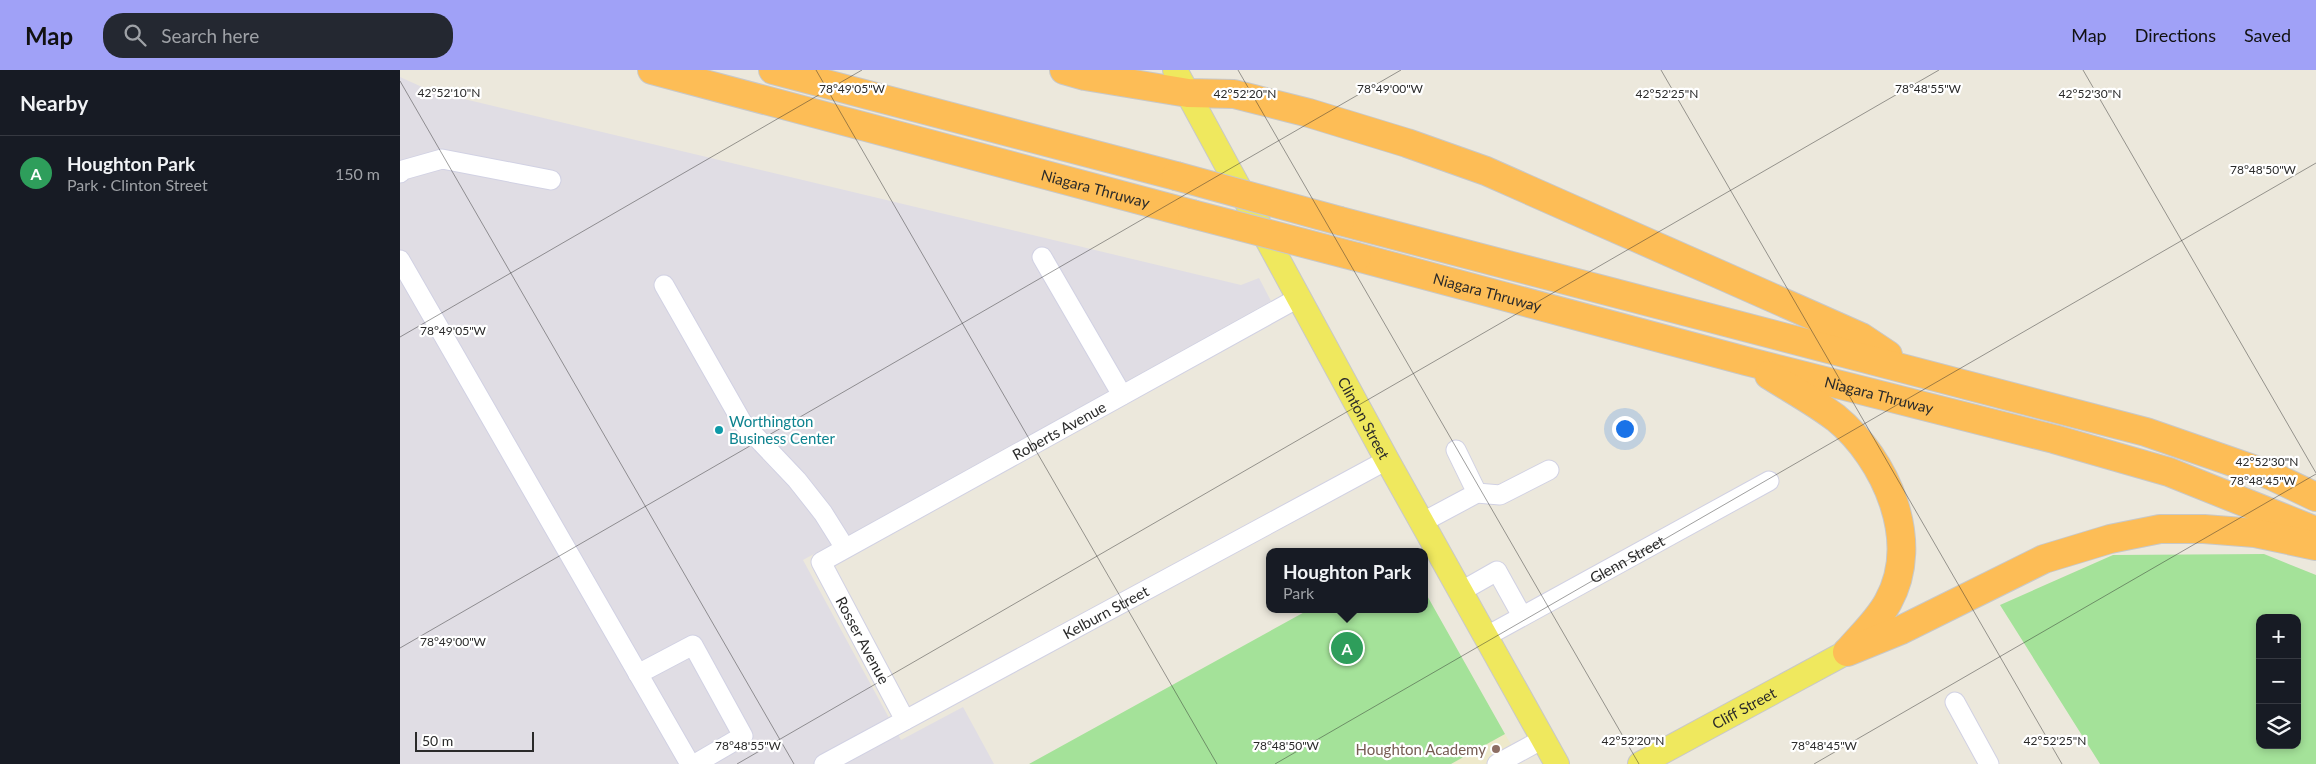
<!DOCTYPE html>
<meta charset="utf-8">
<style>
:root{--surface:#171b24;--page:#242831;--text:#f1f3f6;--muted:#9ea1a6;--line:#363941;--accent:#a0a1f7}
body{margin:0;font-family:Lato,sans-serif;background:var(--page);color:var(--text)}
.controls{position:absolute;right:15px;bottom:15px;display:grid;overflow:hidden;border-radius:10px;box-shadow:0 2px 8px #0003}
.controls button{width:45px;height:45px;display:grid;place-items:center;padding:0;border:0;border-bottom:1px solid var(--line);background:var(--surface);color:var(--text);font:25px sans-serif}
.scale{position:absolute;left:15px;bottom:12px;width:119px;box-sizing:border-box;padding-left:5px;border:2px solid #2a2a2a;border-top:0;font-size:14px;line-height:18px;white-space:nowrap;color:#2a2a2a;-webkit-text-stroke:4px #fff;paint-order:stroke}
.you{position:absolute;left:1224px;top:358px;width:18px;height:18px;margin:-12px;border:4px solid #fff;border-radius:50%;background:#1a73e8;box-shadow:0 0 0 8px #1a73e833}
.badge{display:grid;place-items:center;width:32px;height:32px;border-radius:50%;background:var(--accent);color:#fff;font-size:16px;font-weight:700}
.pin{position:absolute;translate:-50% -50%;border:2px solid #fff;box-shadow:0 1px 5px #0006}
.popup{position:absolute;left:866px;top:478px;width:162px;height:65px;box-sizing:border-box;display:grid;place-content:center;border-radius:10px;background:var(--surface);filter:drop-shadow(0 1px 4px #0005);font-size:16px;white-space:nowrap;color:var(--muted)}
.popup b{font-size:19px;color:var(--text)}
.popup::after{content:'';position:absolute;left:50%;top:100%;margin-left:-10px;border:10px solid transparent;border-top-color:var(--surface)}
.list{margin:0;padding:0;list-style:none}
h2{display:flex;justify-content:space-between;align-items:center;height:65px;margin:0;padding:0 20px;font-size:21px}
h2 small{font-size:16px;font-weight:400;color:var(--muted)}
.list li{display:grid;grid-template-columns:32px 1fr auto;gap:15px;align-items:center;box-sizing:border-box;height:75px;padding:0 20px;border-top:1px solid var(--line)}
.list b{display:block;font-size:19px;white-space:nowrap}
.list p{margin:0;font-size:16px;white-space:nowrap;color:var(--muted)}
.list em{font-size:16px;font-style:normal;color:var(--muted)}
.icon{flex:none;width:28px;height:28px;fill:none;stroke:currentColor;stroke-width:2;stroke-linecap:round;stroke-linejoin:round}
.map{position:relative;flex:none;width:1916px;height:694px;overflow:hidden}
header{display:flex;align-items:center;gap:30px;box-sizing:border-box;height:70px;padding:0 25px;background:var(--accent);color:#111}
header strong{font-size:24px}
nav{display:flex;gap:28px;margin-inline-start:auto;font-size:18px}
.search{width:350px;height:45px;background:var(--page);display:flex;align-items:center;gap:12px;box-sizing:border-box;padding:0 18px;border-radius:20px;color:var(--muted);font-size:19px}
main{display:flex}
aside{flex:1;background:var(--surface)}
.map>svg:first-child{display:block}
</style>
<header>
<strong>Map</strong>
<div class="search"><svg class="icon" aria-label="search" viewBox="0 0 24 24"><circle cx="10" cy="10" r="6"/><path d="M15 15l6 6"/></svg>Search here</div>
<nav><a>Map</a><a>Directions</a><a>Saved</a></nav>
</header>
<main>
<aside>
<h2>Nearby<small></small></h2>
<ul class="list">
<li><span class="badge" style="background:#2e9e5b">A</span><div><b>Houghton Park</b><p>Park · Clinton Street</p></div><em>150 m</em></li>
</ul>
</aside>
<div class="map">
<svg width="1916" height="694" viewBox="0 0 1916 694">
<rect width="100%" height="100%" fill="#ece8dc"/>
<path fill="#e0dde4" d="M0,7L31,21L841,215L859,208L871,231L403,490L501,670L563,637L594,694H0Z"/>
<path fill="#eee9cb" d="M1105,664L1122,694H1051Z"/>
<g fill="#a4e299" fill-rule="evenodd">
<path d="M1864,484L1916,505V694H1700L1600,535L1713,485ZM1860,548H1897V675H1860Z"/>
<path d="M1025,522L1105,664L1051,694H629L910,539H1024Z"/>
</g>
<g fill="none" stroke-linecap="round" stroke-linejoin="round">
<g stroke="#d1d1e3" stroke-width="21">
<g id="minor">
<path d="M0,103L3,100L42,89L151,110"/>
<path d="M642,187L722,325"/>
<path d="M0,190L290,694"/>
<path d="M264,215L342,352L397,410L423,443L445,478"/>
<path d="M1077,423L1100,425L1149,400"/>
<path d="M1021,453L1077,423L1056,380"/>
<path d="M1060,522L1097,501L1122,546"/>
<path id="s1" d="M1085,567L1369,411"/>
<path d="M238,604L293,575L343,666L295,694"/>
<path d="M1555,632L1589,694"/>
<path id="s2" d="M505,650L421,492L898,228"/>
<path id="s3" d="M424,694L987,390"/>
<path d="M1097,694L1143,669"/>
</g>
</g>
<g stroke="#c8c8c8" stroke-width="26">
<g id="major">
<path id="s4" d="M775,0L987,390L1157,694"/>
<path id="s5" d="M1240,694L1447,582"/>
</g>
</g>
<g stroke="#c8c8c8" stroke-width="30">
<g id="highway">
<path id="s6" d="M252,0L792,144"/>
<path d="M373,0L776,106"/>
<path d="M664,0L685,6L788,23L834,24L909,43L1007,73L1086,101L1461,267L1488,285"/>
<path d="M940,151L1746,362L1870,405L1916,427"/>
<path id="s7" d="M957,187L1346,291L1654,369L1769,402L1916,461"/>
<path d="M1369,305C1391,319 1415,332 1436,348C1486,389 1522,471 1488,532C1479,549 1463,564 1450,579"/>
<path d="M1447,582L1501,560L1644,489L1710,469L1760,459H1804L1855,463L1916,476"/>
</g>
</g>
<use href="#minor" stroke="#fff" stroke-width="19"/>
<use href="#major" stroke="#efe85e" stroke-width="24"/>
<use href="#highway" stroke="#fdbd56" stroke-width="28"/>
<g stroke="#c8c8c8" stroke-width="30" stroke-linecap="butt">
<g id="highway-bridge">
<path d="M776,106L940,151"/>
<path d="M792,144L957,187"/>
</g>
</g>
<use href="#highway-bridge" stroke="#fdbd56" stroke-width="28"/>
</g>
<path fill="none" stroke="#2a2a2a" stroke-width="1" stroke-opacity="0.45" d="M416,0L817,694M838,0L1239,694M1261,0L1662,694M1683,0L1916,403M0,11L394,694M0,267L462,0M0,578L1001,0M337,694L1539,0M875,694L1916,93M1414,694L1916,404"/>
<circle fill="#0f9aa8" stroke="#fff" stroke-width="2" cx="319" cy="360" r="5"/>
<circle fill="#8d6e63" stroke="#fff" stroke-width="2" cx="1096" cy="679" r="5"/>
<g text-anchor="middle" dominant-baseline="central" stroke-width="4.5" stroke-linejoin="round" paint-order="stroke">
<g font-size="15" fill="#2a2a2a" stroke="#fff">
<text stroke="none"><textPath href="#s6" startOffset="459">Niagara Thruway</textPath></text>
<text stroke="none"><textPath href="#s7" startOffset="135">Niagara Thruway</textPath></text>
<text stroke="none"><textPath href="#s7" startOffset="540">Niagara Thruway</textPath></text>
<text stroke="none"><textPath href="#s4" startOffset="396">Clinton Street</textPath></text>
<text stroke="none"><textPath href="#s2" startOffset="451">Roberts Avenue</textPath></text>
<text stroke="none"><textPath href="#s1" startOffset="162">Glenn Street</textPath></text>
<text stroke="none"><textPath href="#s3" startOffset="320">Kelburn Street</textPath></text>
<text transform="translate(463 570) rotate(62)">Rosser Avenue</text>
<text stroke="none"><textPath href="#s5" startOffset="118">Cliff Street</textPath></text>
</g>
<g font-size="15" fill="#0d838f" stroke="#fff" text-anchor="start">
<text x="329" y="351">Worthington<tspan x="329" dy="17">Business Center</tspan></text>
</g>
<g font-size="15" fill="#785e54" stroke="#fff" text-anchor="end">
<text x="1086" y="679">Houghton Academy</text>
</g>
</g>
<g font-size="12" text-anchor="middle" fill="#2a2a2a" stroke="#fff" stroke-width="4.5" stroke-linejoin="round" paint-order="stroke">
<text x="452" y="23">78°49'05"W</text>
<text x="990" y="23">78°49'00"W</text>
<text x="1528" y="23">78°48'55"W</text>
<text x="49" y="27">42°52'10"N</text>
<text x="1267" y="28">42°52'25"N</text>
<text x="845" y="28">42°52'20"N</text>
<text x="1690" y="28">42°52'30"N</text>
<text x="1863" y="104">78°48'50"W</text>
<text x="53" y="265">78°49'05"W</text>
<text x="1867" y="396">42°52'30"N</text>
<text x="1863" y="415">78°48'45"W</text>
<text x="53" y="576">78°49'00"W</text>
<text x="1233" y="675">42°52'20"N</text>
<text x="1655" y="675">42°52'25"N</text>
<text x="348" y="680">78°48'55"W</text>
<text x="886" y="680">78°48'50"W</text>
<text x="1424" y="680">78°48'45"W</text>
</g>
</svg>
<div class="controls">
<button>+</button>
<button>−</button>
<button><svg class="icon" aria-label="layers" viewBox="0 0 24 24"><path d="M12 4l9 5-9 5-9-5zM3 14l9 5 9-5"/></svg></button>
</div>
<div class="scale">50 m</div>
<div class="you"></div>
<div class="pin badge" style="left:947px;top:578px;background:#2e9e5b">A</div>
<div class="popup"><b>Houghton Park</b>Park</div>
</div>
</main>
